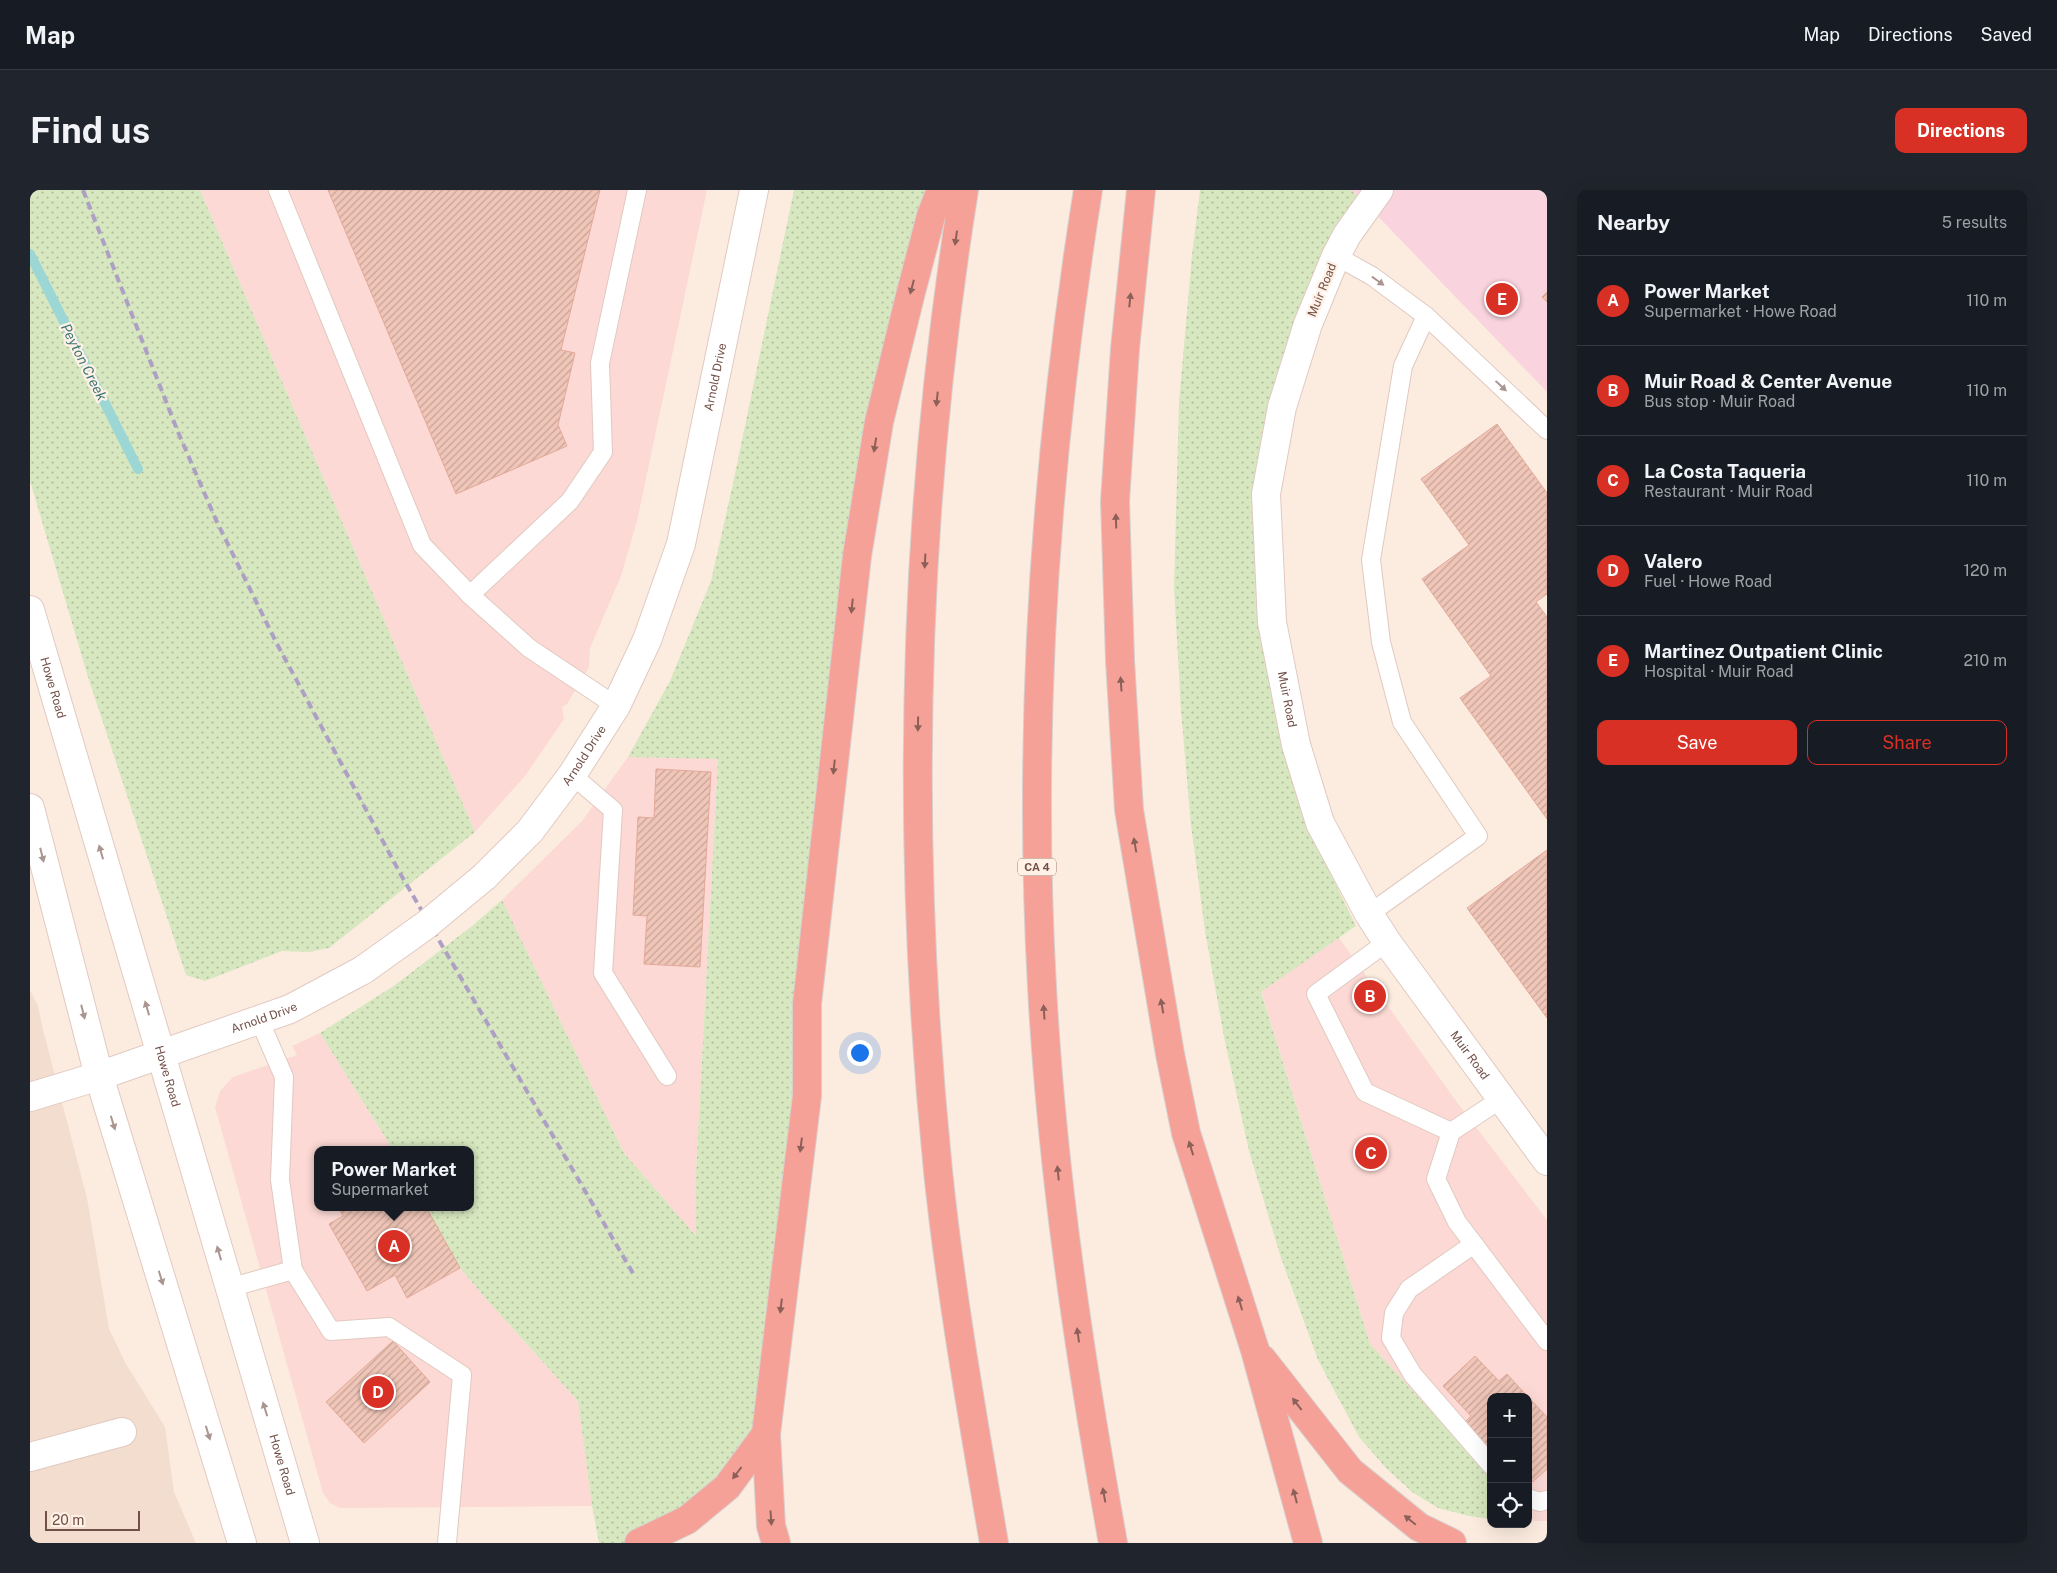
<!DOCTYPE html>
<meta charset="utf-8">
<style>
:root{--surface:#171b24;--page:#20242c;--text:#f1f3f6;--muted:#9ea1a6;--line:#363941;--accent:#d93025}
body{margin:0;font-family:"Public Sans",sans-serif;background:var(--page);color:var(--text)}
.controls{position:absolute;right:15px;bottom:15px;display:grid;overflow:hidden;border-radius:10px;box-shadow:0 5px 20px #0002}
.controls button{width:45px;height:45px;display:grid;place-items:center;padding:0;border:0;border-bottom:1px solid var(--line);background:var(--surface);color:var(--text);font:25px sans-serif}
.scale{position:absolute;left:15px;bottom:12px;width:95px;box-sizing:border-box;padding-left:5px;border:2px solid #725048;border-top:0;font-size:14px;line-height:18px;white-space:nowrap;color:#725048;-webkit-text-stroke:4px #fff1e6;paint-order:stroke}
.you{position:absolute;left:829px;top:862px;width:18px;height:18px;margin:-12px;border:4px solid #fff;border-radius:50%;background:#1a73e8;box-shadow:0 0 0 8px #1a73e833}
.badge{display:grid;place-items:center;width:32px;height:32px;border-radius:50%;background:var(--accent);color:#fff;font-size:16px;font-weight:700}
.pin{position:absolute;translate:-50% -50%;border:2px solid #fff;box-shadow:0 1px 5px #0006}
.popup{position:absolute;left:284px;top:956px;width:160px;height:65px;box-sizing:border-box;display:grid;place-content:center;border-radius:10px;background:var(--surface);filter:drop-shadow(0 1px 4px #0005);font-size:16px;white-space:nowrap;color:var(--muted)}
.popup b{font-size:19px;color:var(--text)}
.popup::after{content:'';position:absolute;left:50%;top:100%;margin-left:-10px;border:10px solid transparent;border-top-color:var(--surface)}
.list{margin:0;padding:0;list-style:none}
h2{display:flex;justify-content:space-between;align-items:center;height:65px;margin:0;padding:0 20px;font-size:21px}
h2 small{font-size:16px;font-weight:400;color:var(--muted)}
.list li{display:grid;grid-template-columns:32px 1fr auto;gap:15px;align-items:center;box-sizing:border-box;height:90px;padding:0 20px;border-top:1px solid var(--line)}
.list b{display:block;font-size:19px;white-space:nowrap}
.list p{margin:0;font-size:16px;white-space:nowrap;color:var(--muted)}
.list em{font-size:16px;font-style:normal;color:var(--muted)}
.actions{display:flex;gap:10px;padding:15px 20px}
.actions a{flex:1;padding:11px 0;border:1px solid var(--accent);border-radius:10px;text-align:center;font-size:18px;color:var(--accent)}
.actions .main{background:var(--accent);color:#fff}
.icon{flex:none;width:28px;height:28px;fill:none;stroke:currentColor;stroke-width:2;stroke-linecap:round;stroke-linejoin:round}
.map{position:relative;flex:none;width:1517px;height:1353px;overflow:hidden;border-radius:10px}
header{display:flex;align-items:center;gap:30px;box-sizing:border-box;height:70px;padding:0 25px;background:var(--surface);border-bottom:1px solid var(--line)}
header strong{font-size:24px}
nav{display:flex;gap:28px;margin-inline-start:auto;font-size:18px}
.intro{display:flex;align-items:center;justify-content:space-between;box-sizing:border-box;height:120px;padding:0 30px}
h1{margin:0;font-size:35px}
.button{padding:12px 22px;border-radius:10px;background:var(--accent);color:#fff;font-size:18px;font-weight:700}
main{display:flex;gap:30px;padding:0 30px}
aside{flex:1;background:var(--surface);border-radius:10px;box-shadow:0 5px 20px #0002}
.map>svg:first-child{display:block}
</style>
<header>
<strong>Map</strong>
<nav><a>Map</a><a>Directions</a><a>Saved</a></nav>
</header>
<div class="intro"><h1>Find us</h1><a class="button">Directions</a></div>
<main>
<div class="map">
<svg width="1517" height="1353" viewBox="0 0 1517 1353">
<defs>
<pattern id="grass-dots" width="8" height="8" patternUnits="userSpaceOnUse" patternTransform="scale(1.25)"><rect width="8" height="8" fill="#d7e8c0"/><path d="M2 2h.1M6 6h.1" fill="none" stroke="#b3be9e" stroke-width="1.8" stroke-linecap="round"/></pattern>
<pattern id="building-hatch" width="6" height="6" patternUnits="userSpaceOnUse" patternTransform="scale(1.25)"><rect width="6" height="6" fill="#f0c6b8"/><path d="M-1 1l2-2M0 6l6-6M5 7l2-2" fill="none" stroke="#c7a398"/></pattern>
</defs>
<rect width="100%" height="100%" fill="#fcece0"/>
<path fill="#f3ddcf" d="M0,800L8,816L13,840L57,1008L79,1139L96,1174L135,1237L144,1302L166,1353H0Z"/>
<g fill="#fcd9d4">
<path d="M170,0H677L607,331L591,386L560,458L559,477L537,514L532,517L534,529L495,586L445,642Z"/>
<path d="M598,567L688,568L666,982V1047L594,963L472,710L552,631Z"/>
<path d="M1309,748L1426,911L1517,1030V1331H1498V1207H1461V1287L1340,1154L1231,801Z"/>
<path d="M290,843L363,960H288V1017H396L430,1078L456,1109L548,1211L562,1316L310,1318L300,1313L293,1303L185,917L190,901L203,887L267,865L262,856Z"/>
</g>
<path fill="#f9d4de" d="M1321,0H1517V202L1337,15Z"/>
<g fill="url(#grass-dots)">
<path d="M0,0H170L445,642L299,758L279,762L252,761L175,791L156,785L58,487L0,291Z"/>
<path d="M764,0H911L849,232L736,1244L697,1297L609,1353H569L562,1316L548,1211L456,1109L430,1078L396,1017H440V960H363L290,843L365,795L442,736L472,710L594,963L666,1046V982L688,569L598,567L640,491L681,391L702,298Z"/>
<path d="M1170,0H1321L1337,15L1317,45L1236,304L1278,637L1326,736L1231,802L1340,1154L1461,1287V1329L1439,1326L1408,1318L1382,1302L1355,1277L1329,1247L1288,1170L1251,1068L1219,961L1194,847L1175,741L1161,635L1151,521L1144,397L1149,212L1162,65Z"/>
</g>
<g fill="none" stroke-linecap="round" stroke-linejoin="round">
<path stroke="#9cd6d5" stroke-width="10" d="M0,64L108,279"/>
</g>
<g fill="url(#building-hatch)" stroke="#e3a999">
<path d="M298,0H570L531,160L545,163L528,235L537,256L426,304Z"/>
<path d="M1517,102V112L1512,107Z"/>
<path d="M1467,234L1517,303V404L1506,412L1517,427V629L1430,508L1461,486L1392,389L1439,355L1391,289Z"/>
<path d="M626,579L681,582L670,777L614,774L617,726L603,725L608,627L624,628Z"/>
<path d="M1517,660V828L1437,718Z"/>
<path d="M308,1017H396L430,1078L377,1108L365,1085L337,1101L299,1034L313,1026Z"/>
<path d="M363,1151L400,1192L334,1253L296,1212Z"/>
<path d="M1445,1166L1469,1191L1477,1184L1498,1207H1461V1269L1430,1237L1441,1226L1413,1196Z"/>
<path d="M1498,1207L1517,1227V1279L1498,1296Z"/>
</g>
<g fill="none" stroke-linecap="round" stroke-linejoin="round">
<g stroke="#e1c9c0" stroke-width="20">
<g id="service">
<path d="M248,0L392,355L440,405L540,311L573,262L570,173L607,0"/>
<path d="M1306,66L1342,86L1396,126L1517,240"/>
<path d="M440,405L499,458L586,516"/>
<path d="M542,585L583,620L573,783L637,886"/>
<path d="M1339,724L1448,646L1372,532L1351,452L1341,370L1373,176L1396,126"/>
<path d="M1357,752L1286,804L1335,902L1421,942"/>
<path d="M1471,909L1421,942L1406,989L1427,1032L1517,1151"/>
<path d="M1444,1054L1379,1099L1364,1123L1361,1148L1383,1185L1461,1275"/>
<path d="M263,1080L301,1141L359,1137L432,1185L417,1353"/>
<path d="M199,1098L263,1080L250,990L254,887L229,829"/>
<path d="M1498,1308L1510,1312L1517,1310"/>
</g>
</g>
<g stroke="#e1c9c0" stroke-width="30">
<g id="minor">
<path d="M0,907L69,886"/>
<path d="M0,1267L92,1242"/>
</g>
</g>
<g stroke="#e1c9c0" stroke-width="30">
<g id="tertiary">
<path id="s1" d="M1349,0L1317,45L1306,66L1278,134L1252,217L1236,304L1242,432L1266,555L1290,633L1339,724L1357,752L1517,971"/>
<path id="s2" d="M0,420L275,1353"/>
<path d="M0,618L69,886L212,1353"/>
<path id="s3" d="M454,687L500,641L542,585L586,516L617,450L651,354L724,0"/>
<path id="s4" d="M69,886L260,819L333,780"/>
</g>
</g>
<g stroke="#d8cecc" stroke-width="30">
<g id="motorway">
<path d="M934,0C882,324 875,655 908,981C921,1106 943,1230 964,1353"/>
<path d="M1058,0C1016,264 997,530 1012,797C1022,984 1050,1169 1083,1353"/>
<path d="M1111,0L1095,159L1085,311L1090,470L1099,620L1140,864L1156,943L1225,1160L1278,1353"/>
<path d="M1232,1169L1320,1281L1389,1337L1422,1353"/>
<path d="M609,1353L657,1330L697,1297L736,1244"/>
<path d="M746,1353L741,1336L736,1244L777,906V814L827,366L849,232L881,102L901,26L911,0"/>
</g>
</g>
<use href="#service" stroke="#fff" stroke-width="18"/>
<use href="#minor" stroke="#fff" stroke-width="28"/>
<use href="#tertiary" stroke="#fff" stroke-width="28"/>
<use href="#motorway" stroke="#f5a198" stroke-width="28"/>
<path stroke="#ada0c4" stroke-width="4" stroke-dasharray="8 5" stroke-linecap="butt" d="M53,0L148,242L186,330L246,452L371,685L604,1085"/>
<g stroke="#e1c9c0" stroke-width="30" stroke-linecap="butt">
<path id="tertiary-bridge" d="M333,780L396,735L454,687"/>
</g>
<use href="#tertiary-bridge" stroke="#fff" stroke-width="28"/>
</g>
<defs><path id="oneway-solid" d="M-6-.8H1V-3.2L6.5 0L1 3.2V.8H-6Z" transform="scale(1.25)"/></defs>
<g fill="#8c6058">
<use href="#oneway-solid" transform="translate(926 48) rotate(98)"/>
<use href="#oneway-solid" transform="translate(882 97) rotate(105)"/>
<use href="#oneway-solid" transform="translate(1100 110) rotate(-84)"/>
<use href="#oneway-solid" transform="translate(907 209) rotate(96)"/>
<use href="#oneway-solid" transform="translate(845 255) rotate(99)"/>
<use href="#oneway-solid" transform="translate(1086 331) rotate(-92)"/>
<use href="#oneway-solid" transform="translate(895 371) rotate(93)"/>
<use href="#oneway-solid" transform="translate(822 416) rotate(96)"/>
<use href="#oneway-solid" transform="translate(1091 494) rotate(-94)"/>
<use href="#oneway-solid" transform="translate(888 534) rotate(91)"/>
<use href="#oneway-solid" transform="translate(804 577) rotate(96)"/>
<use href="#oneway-solid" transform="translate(1105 655) rotate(-100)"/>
<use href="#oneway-solid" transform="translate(1132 816) rotate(-100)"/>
<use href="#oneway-solid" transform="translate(1014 822) rotate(-94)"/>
<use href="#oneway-solid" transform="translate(771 955) rotate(97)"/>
<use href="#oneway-solid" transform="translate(1161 958) rotate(-107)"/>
<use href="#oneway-solid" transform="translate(1028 983) rotate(-96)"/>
<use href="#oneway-solid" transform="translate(1210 1113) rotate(-107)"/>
<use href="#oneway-solid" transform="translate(751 1116) rotate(97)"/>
<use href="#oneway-solid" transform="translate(1048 1145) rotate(-98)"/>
<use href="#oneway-solid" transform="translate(1267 1214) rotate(-128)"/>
<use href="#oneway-solid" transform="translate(707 1283) rotate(127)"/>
<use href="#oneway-solid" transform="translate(1074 1305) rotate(-100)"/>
<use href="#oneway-solid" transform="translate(1265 1306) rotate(-105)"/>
<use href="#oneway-solid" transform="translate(741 1328) rotate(86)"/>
<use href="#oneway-solid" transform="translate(1380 1330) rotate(-141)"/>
</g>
<g fill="#aa9691">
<use href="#oneway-solid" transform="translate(1348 91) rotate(36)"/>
<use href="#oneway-solid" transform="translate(1471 196) rotate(43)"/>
<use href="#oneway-solid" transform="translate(71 662) rotate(-106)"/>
<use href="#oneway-solid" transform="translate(12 665) rotate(76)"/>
<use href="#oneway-solid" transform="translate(117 818) rotate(-106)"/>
<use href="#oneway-solid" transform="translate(53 822) rotate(76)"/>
<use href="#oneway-solid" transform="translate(83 933) rotate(73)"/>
<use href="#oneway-solid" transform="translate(189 1063) rotate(-106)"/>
<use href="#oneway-solid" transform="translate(131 1088) rotate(73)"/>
<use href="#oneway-solid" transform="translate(235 1219) rotate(-107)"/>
<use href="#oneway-solid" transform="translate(178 1243) rotate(73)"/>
</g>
<g text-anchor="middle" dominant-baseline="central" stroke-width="4.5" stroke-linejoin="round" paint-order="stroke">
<rect fill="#fff1e6" stroke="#9c8077" stroke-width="1" x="988" y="668.5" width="38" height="17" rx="4"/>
<g font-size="11" font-weight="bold" fill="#725048">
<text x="1007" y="677">CA 4</text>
</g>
<g font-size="12" fill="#725048" stroke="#fff1e6">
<text transform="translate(1292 100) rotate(-68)">Muir Road</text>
<text stroke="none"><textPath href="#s3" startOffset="562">Arnold Drive</textPath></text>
<text stroke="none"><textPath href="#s2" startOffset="81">Howe Road</textPath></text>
<text stroke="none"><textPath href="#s1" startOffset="535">Muir Road</textPath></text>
<text stroke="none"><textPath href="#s3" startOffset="158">Arnold Drive</textPath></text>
<text stroke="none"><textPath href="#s4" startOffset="175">Arnold Drive</textPath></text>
<text stroke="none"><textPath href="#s1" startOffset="940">Muir Road</textPath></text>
<text stroke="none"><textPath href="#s2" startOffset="486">Howe Road</textPath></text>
<text stroke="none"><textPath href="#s2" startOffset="891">Howe Road</textPath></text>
</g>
<g font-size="14" font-style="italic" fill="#3c7777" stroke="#fff1e6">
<text transform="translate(54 172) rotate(63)">Peyton Creek</text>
</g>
</g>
</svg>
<div class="controls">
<button>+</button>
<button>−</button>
<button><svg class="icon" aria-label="locate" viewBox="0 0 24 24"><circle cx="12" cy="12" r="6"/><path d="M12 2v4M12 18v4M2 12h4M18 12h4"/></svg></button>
</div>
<div class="scale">20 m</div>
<div class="you"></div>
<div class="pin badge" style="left:364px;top:1056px">A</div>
<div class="popup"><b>Power Market</b>Supermarket</div>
<div class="pin badge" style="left:1340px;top:806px">B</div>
<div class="pin badge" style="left:1341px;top:963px">C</div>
<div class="pin badge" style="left:348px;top:1202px">D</div>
<div class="pin badge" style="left:1472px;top:109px">E</div>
</div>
<aside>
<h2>Nearby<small>5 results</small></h2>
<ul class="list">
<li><span class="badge">A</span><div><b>Power Market</b><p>Supermarket · Howe Road</p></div><em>110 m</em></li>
<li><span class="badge">B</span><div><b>Muir Road &amp; Center Avenue</b><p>Bus stop · Muir Road</p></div><em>110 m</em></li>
<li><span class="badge">C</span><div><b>La Costa Taqueria</b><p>Restaurant · Muir Road</p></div><em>110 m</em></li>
<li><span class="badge">D</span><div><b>Valero</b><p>Fuel · Howe Road</p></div><em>120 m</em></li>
<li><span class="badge">E</span><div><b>Martinez Outpatient Clinic</b><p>Hospital · Muir Road</p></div><em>210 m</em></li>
</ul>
<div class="actions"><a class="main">Save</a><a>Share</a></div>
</aside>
</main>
